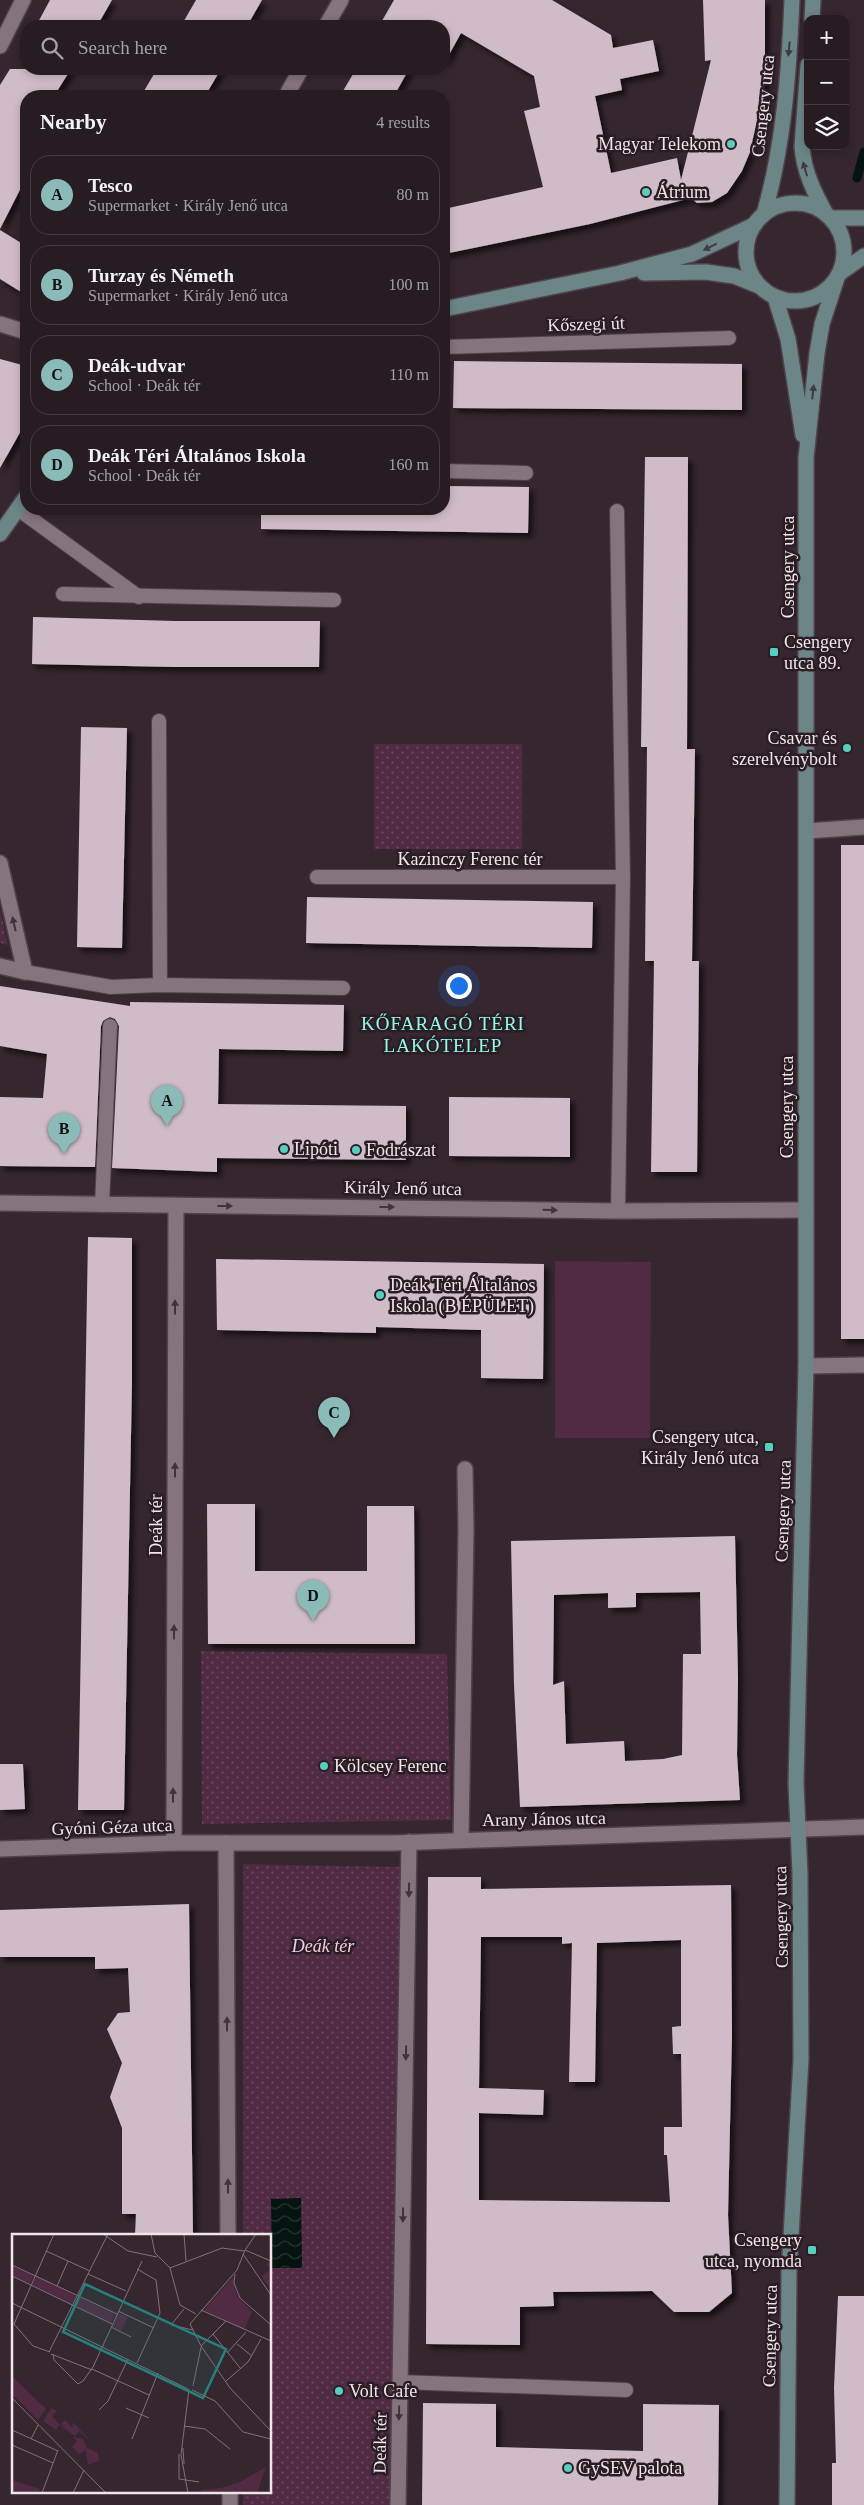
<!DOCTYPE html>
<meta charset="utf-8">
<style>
:root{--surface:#281c23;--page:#342930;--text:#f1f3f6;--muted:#a5a1a6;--line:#443a41;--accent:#8bbbb9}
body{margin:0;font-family:Georgia,serif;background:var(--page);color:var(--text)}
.controls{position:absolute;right:15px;top:15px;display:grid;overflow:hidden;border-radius:10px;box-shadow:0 2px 8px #0003}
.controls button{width:45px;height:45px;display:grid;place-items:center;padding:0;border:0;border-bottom:1px solid var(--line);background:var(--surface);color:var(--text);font:25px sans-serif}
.you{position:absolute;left:458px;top:985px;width:18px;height:18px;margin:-12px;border:4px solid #fff;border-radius:50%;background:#1a73e8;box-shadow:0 0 0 8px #1a73e833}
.badge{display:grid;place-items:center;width:32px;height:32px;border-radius:50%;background:var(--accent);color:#111;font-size:16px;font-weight:700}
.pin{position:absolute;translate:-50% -41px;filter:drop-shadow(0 1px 2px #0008)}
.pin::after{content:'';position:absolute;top:26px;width:18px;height:15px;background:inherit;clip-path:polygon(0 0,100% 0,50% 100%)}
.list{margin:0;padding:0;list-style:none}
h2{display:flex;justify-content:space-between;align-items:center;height:65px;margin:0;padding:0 20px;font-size:21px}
h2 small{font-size:16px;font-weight:400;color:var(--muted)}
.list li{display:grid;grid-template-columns:32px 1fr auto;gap:15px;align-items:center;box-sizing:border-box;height:80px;margin:0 10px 10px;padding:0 10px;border:1px solid var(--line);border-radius:20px}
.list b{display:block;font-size:19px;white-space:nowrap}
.list p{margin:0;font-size:16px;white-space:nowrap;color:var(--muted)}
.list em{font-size:16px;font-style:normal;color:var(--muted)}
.icon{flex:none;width:28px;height:28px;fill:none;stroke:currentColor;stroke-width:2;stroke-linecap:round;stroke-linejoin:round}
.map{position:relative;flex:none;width:864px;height:2505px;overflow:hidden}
.search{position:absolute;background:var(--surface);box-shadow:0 2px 8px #0003;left:20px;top:20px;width:430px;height:55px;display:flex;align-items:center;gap:12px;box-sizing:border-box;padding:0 18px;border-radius:20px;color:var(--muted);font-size:19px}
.panel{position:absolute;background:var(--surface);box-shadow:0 2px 8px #0003;left:20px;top:90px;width:430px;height:425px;border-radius:20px}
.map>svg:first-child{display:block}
</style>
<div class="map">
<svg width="864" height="2505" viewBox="0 0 864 2505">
<defs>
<pattern id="park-dots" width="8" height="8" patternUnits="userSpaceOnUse" patternTransform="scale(1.25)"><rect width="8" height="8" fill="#502b43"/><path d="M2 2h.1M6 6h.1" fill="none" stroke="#6a4a5e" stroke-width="1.8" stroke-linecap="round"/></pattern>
<pattern id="water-waves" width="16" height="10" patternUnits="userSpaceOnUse" patternTransform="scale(1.25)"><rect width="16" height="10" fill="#051311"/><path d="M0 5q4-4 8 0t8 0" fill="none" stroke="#2a3534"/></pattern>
<filter id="shadow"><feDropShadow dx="4.5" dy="4.5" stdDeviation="2.5" flood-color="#0009"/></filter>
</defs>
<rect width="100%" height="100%" fill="#35262f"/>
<g fill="url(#park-dots)">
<rect x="374" y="744" width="148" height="105"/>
<path d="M0,910L8,945L0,943Z"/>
<path d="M201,1651L447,1654L451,1820L202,1824Z"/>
<path d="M243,1864L404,1867L391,2505H243V2491H270V2235H243Z"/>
</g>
<path fill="#502b43" d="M555,1261L651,1262L650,1438H555Z"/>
<path fill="url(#water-waves)" d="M301,2198L302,2268H272L271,2199Z"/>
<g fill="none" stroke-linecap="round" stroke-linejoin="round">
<path stroke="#051311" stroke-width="9" d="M857,178L864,152"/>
</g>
<g fill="#d0bcc8" fill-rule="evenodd" filter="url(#shadow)">
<path d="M50,0H112L97,26H36Z"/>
<path d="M196,0H262L247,26H181Z"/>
<path d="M394,0H552L611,35L613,48L653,40L659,71L620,79L622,90L595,96L611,173L677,158L681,180L711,60L705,61L703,0H765V83L750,152L742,171L727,193L712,202L697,203L691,198L590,224L444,254V209L543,187L524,111L540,107L534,76L461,33L444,64V26H379Z"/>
<path d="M10,69H71L54,96H26V178L0,229V85Z"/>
<path d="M157,69H221L205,96H141Z"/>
<path d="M356,69H409L394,96H340Z"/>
<path d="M0,230L26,246V295L0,279Z"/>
<path d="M0,359L26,366V422L0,468Z"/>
<path d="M454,361L742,364V410L453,408Z"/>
<path d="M645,457H688L687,749H695L692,961H699L697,1172H651L654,961H645L647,747H641Z"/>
<path d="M444,486L529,487L528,533L261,529V509H444Z"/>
<path d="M33,617L175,621H320L319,667H174L32,664Z"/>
<path d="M81,727L127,728L122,948L77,947Z"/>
<rect x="841" y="845" width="23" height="494"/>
<path d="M307,897L593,902L592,948L306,943Z"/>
<path d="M0,986L130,1006V1002L344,1005L343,1051L219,1049L218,1104L406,1106V1160L217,1158V1172L112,1168L119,1026L115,1019L110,1017L103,1021L101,1026L95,1167L0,1166V1097L43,1098L47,1054L0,1046Z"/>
<path d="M449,1097L570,1098V1157L449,1156Z"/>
<path d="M88,1237L132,1238V1382L124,1810H78Z"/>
<path d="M216,1259L544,1264L543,1379L481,1378V1330L376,1327V1333L217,1330Z"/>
<path d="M207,1504H255V1571H367V1506H414L415,1644H208Z"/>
<path d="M735,1536L738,1678L737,1755L740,1800L520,1807L514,1685L511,1541ZM700,1592L701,1654H683L682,1755L663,1759L625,1761L624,1741L566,1744L564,1681L553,1685L554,1595L608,1593V1608L636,1607V1593Z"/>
<path d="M0,1764H23L25,1809L0,1810Z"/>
<path d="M428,1877H481V1889L731,1885L732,2035L728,2215L732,2293L709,2312H674L652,2291L553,2292L554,2306L520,2307V2345L426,2344ZM481,1937H562V1944L572,1943L569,2082H595L597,1943L681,1940V2026L672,2027L673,2054H681L682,2127H664V2155H667L670,2202L479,2200V2113L543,2115L544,2090L479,2088Z"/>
<path d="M189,1904L193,2235H135L136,2214H122V2128L110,2097L122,2063L107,2029L118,2013L130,2012L128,1968L95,1969V1957H0V1910Z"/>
<path d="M838,2296H864V2505H832V2463H836L834,2388Z"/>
<path d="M423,2403L496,2404V2447L643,2451V2404L719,2405L718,2505H422Z"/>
</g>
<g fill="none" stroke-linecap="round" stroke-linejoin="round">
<g stroke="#4f424a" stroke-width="16">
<g id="lane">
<path d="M444,347L729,338"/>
<path d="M444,471L526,473"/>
<path d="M18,509L139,597"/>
<path d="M617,511L623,877L618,1211"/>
<path d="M63,594L334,600"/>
<path d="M159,721L160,985"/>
<path d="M317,877H623"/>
<path d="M25,972L111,987L160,985L343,988"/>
<path d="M102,1205L110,1026"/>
<path d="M400,2382L626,2390"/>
</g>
</g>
<g stroke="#4f424a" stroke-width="18">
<g id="street">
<path d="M326,26L341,0"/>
<path d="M0,46L23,0"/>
<path d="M286,96L301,69"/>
<path d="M0,324L26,332"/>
<path d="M807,831L864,827"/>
<path d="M0,863L25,972L0,966"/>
<path d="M0,1203L618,1211L806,1210"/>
<path d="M806,1366L864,1365"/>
<path d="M461,1840L466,1530L465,1469"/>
<path d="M174,1843L176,1206"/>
<path d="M226,1843L228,2235"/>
<path d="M0,1849L174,1843H393L864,1827"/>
<path d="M230,2491V2505"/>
<path d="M398,2505L409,1842"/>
</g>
</g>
<g stroke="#4f424a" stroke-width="18">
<g id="secondary">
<path d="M812,19L813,0"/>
<path d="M808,65L802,147C804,172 814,192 826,214"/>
<circle cx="795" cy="252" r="49"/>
<path d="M764,214C784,145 789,71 792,0"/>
<path d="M831,218H864"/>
<path d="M644,273L706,272L734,276L759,286"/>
<path d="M840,273L864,256"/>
<path d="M775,297L788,339L803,435"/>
<path d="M444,309L620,273L692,254L754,225"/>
<path d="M0,534L26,497"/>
<path d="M787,2505L789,2272L801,2059L800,1874L796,1783L806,1366V458L817,353L822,324L837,278"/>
</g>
</g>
<use href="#lane" stroke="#85737d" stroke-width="14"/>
<use href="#street" stroke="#85737d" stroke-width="15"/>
<use href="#secondary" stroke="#6c8587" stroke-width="15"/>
</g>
<defs><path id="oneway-solid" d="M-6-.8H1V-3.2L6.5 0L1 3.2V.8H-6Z" transform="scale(1.25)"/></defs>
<g fill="#3e3c42">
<use href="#oneway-solid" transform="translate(789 49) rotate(95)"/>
<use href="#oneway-solid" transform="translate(805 169) rotate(-106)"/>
<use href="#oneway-solid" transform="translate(710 247) rotate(154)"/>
<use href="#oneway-solid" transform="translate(813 392) rotate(-84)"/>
</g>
<g fill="#42323b">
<use href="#oneway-solid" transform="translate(14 924) rotate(-103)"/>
<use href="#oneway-solid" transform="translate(225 1206)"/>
<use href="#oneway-solid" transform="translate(387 1207)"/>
<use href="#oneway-solid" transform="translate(550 1210) rotate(1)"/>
<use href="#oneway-solid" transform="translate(175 1307) rotate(-90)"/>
<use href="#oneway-solid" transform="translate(175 1470) rotate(-90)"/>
<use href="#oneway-solid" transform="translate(174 1632) rotate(-90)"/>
<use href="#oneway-solid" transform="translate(173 1795) rotate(-90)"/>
<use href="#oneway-solid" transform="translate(409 1890) rotate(91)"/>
<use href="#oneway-solid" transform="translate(227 2024) rotate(-90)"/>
<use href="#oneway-solid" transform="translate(406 2053) rotate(91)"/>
<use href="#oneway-solid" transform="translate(228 2186) rotate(-90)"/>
<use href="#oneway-solid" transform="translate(403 2215) rotate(91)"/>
<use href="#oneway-solid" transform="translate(399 2413) rotate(91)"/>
</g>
<g fill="#59cebe" stroke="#2b1d25" stroke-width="2">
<circle cx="731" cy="144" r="5"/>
<circle cx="646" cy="192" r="5"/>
<rect x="769" y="647" width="10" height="10" rx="2.5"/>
<circle cx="847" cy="748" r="5"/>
<circle cx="284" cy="1149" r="5"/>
<circle cx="356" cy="1150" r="5"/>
<circle cx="380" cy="1295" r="5"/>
<rect x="764" y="1442" width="10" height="10" rx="2.5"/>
<circle cx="324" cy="1766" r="5"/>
<rect x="807" y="2245" width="10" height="10" rx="2.5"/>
<circle cx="339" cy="2391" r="5"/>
<circle cx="568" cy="2468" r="5"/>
</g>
<g text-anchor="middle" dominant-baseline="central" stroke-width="5" stroke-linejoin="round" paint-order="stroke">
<g font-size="18" fill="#efe5ea" stroke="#2b1d25">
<text transform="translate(763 106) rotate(-84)">Csengery utca</text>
<text transform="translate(586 324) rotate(-2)">Kőszegi út</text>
<text transform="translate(788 567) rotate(-90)">Csengery utca</text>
<text x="470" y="859">Kazinczy Ferenc tér</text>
<text transform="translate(787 1107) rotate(-90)">Csengery utca</text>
<text transform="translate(403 1188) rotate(1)">Király Jenő utca</text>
<text transform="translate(783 1511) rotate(-88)">Csengery utca</text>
<text transform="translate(156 1525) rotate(-90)">Deák tér</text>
<text transform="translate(544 1819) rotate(-1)">Arany János utca</text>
<text transform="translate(112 1827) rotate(-2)">Gyóni Géza utca</text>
<text transform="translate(781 1917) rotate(-91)">Csengery utca</text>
<text transform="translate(770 2336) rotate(-89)">Csengery utca</text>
<text transform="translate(380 2443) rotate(-89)">Deák tér</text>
</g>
<g font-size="18" fill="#efe5ea" stroke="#2b1d25" text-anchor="start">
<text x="721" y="144" text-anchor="end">Magyar Telekom</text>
<text x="656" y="192">Átrium</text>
<text x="784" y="642">Csengery<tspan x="784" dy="21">utca 89.</tspan></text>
<text x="837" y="738" text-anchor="end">Csavar és<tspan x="837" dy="21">szerelvénybolt</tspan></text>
<text x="294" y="1149">Lipóti</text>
<text x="366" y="1150">Fodrászat</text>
<text x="390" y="1285">Deák Téri Általános<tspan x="390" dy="21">Iskola (B ÉPÜLET)</tspan></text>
<text x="759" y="1437" text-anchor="end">Csengery utca,<tspan x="759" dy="21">Király Jenő utca</tspan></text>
<text x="334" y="1766">Kölcsey Ferenc</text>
<text x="802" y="2240" text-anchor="end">Csengery<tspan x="802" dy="21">utca, nyomda</tspan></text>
<text x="349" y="2391">Volt Cafe</text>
<text x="578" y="2468">GySEV palota</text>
</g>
<g font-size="18" font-style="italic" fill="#f3cbe3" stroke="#2b1d25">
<text x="323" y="1946">Deák tér</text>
</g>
<g font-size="19" letter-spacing="1" fill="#91f9e9" stroke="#2b1d25">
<text x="443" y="1023">KŐFARAGÓ TÉRI<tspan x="443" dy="22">LAKÓTELEP</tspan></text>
</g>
</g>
<g transform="translate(12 2234)">
<rect width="259" height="259" fill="#35262f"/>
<path d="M257,28L259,29L258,54L249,42L258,36L254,30ZM39,174L45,177L40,182L47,190L52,193L49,189L53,186L61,194L60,188L85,213L67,197L63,202L47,191L44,196L31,187ZM61,203L71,205L75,214L86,219L87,227L76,231L74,216L67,220L60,213L65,207ZM254,233L245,259H189V256L209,254L228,248Z" fill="#502b43"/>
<path d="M0,32L22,42L18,50L0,42ZM24,42L64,62L60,70L20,51ZM221,43L225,62L240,78L232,96L192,76ZM66,63L103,80L99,89L62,71ZM106,79L116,83L109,97L100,93Z" fill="#502b43"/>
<path d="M0,142L34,175L26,186L0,160ZM0,246L28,255L26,259H0Z" fill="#502b43"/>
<path fill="none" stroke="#7f727a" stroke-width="1" d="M91,0L116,17L145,23M139,0L143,19L158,34L168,71L184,80M172,0L174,27M244,0L233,16L225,36L178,90L189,112L218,154L259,197M233,16L259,27M34,17L78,37M231,20L259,61M0,31L105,80M158,34L210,14L232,17M125,35L144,46L148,79L125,129M76,40L114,57M223,40L222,49L228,64L259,91M0,42L100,90M45,52L56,27M0,69L176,155M172,75L159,91L181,96M189,76L259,107M106,77L142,94M99,93L119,103M201,100L229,135M225,110L240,122M189,112L214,87M37,118L96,0M38,118L21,112L2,90L42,0M215,119L234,98M39,120L80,136M41,120L42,126L66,150L71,147L81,133L130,27M80,135L137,161M214,147L236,128L249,105M181,152L189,113M180,156L203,167L231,198L259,205M0,164L94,259M114,174L137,184M87,176L96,167L116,125M172,192L193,195L218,215M0,196L46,217M19,205L26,191M120,205L146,139M0,211L41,229M171,214L172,230M167,220V245L187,248M30,259L46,216M61,259L72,236M176,259L169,221L177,155"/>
<path fill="#25817a" fill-opacity="0.15" stroke="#25817a" stroke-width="2.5" d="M73,50L214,115L191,164L51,98Z"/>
<rect width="259" height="259" fill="none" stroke="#efe5ea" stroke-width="2.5"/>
</g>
</svg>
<div class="controls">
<button>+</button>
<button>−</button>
<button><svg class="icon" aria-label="layers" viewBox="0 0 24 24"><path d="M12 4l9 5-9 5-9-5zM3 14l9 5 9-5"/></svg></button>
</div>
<div class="you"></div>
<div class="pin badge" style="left:167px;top:1126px">A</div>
<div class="pin badge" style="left:64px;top:1154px">B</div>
<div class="pin badge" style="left:334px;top:1438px">C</div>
<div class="pin badge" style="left:313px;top:1621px">D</div>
<div class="search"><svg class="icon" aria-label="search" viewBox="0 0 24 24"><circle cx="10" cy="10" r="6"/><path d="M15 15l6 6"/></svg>Search here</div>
<section class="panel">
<h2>Nearby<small>4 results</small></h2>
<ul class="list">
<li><span class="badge">A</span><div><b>Tesco</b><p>Supermarket · Király Jenő utca</p></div><em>80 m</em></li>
<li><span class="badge">B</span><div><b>Turzay és Németh</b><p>Supermarket · Király Jenő utca</p></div><em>100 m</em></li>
<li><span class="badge">C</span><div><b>Deák-udvar</b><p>School · Deák tér</p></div><em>110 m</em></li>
<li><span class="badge">D</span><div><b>Deák Téri Általános Iskola</b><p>School · Deák tér</p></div><em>160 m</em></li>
</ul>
</section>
</div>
